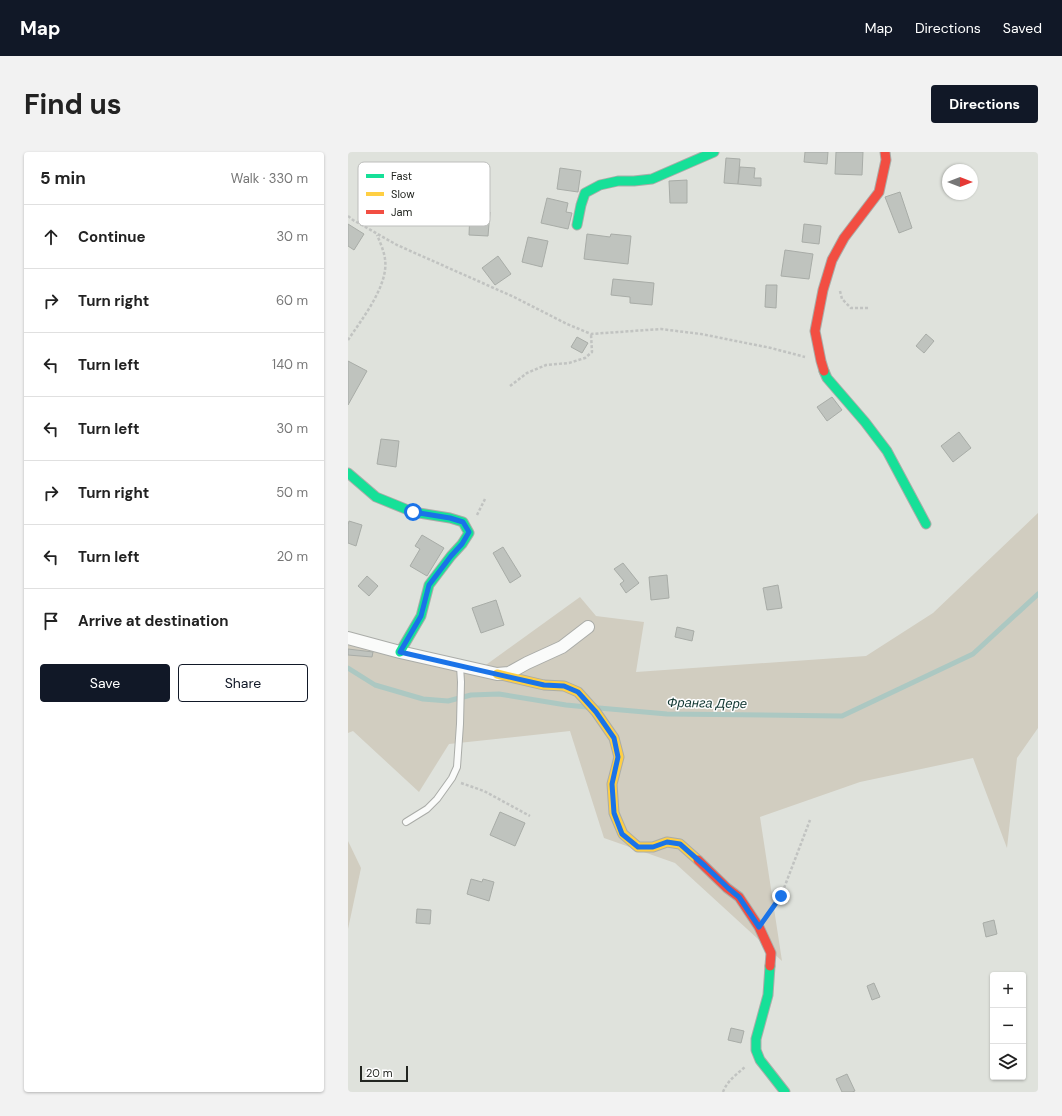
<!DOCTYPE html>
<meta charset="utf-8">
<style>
:root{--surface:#fff;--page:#f2f2f2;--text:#222;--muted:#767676;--line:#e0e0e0;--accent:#111827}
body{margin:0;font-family:"DM Sans",sans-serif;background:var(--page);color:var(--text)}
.controls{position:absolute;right:12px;bottom:12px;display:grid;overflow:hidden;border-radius:4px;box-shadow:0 1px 3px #0004}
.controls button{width:36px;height:36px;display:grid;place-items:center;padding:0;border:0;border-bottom:1px solid var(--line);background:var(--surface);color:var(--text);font:20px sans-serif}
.compass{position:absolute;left:594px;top:12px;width:36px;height:36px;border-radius:50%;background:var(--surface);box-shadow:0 1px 3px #0004;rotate:90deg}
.scale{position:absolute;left:12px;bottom:10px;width:48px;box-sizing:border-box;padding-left:4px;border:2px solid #232621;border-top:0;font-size:11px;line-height:14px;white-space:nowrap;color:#232621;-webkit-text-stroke:3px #fff;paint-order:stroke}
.stop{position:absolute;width:12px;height:12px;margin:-9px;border:3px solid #1a73e8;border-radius:50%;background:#fff}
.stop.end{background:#1a73e8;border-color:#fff;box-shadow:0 1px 4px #0008}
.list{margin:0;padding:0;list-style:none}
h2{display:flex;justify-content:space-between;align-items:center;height:52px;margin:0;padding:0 16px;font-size:17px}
h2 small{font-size:13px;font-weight:400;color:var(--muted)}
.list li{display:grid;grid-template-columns:26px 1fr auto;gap:12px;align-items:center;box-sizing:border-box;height:64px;padding:0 16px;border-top:1px solid var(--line)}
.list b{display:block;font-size:15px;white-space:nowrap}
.list em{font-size:13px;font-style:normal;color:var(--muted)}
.actions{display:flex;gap:8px;padding:12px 16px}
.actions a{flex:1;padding:9px 0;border:1px solid var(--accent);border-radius:4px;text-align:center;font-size:14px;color:var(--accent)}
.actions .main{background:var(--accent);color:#fff}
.icon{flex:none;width:22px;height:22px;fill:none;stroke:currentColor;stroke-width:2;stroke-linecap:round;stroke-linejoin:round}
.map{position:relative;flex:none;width:690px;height:940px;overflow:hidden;border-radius:4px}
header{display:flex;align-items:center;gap:24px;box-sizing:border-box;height:56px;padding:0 20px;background:var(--accent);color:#fff}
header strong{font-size:19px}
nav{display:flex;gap:22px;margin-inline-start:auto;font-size:14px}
.intro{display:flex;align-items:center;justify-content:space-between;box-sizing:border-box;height:96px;padding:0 24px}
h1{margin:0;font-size:28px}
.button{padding:10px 18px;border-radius:4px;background:var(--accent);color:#fff;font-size:14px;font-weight:700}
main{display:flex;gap:24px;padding:0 24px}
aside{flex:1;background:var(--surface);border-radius:4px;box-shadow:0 1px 3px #0004}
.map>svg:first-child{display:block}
</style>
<header>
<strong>Map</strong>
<nav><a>Map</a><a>Directions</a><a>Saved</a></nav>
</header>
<div class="intro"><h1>Find us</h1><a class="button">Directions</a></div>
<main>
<aside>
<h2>5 min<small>Walk · 330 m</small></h2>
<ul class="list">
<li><svg class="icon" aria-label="ahead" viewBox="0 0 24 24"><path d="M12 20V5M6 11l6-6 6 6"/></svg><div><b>Continue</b></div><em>30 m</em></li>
<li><svg class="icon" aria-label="right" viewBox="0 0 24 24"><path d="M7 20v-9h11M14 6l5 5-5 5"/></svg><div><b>Turn right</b></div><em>60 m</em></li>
<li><svg class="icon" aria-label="left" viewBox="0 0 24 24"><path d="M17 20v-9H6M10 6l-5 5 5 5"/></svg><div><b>Turn left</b></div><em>140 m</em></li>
<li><svg class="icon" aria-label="left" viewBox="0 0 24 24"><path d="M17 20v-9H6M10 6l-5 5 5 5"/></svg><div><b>Turn left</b></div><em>30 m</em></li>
<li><svg class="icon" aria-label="right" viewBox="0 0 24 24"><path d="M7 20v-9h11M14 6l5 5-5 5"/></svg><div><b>Turn right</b></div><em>50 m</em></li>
<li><svg class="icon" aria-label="left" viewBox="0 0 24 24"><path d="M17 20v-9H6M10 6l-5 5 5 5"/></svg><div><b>Turn left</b></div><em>20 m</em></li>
<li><svg class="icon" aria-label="arrive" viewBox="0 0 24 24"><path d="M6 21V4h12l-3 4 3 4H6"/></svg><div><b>Arrive at destination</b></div></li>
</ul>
<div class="actions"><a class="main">Save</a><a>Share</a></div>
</aside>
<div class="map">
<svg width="690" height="940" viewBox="0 0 690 940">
<rect width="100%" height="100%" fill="#dfe2dc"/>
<g fill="#d1cdc0">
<path d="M690,361V576L669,606L659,696L625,606L512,630L412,665L434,809L327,711L256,686L222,579L101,592L71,640L5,579L0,581V491L124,523L232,445L248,464L296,470L288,520L518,504L585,461Z"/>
<path d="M0,689L13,716L0,777Z"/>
</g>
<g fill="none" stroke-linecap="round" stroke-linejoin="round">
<g stroke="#acc8c2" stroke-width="5">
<path d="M0,516L27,533L75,547L100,549L123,543L151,542L218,553L239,555"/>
<path d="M251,556L319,562L494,564L625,502L690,442"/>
</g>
</g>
<g fill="#bfc3be" stroke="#a8aca7">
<path d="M457,0H480L479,12L456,10Z"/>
<path d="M488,0H515L514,23L487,22Z"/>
<path d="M378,6L392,7L390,32L376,31Z"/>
<path d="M392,15L407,16L406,26H413V34L390,32Z"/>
<path d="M212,16L233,19L230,40L209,37Z"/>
<path d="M339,28V51H322L321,29Z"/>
<path d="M552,40L564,76L551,81L537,45Z"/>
<path d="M199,46L220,51L218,60L224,61L220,77L193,71Z"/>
<path d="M122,59L142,60L140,84L121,83Z"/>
<path d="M0,72L16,82L6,98L0,94Z"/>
<path d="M456,72L473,74L471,92L454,90Z"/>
<path d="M239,82L262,85L263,82L283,84L280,112L236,107Z"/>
<path d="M180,85L200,89L194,115L174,110Z"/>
<path d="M437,98L465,102L461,127L433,124Z"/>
<path d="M150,104L163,122L147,133L134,116Z"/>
<path d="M265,127L306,131L304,153L282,151V145L263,143Z"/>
<path d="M418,133H429L428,156L417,155Z"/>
<path d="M578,182L586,189L576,201L568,194Z"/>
<path d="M229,185L240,191L234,201L223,195Z"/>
<path d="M0,209L19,219L0,253Z"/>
<path d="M484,245L494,258L479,269L469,255Z"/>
<path d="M611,280L623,296L605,310L593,294Z"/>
<path d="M33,287L51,289L48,315L29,312Z"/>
<path d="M1,369L14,373L8,394L0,391V373Z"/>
<path d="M74,383L96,396L79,424L62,414L72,397L67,394Z"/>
<path d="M155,395L173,424L162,431L145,401Z"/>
<path d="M275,411L291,431L278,441L272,432L276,429L266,417Z"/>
<path d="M319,423L321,446L303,448L301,425Z"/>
<path d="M19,424L30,434L21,444L10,434Z"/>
<path d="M430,433L434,456L419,458L415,436Z"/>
<path d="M148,448L156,473L133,481L124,456Z"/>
<path d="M329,475L346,479L344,489L327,485Z"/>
<path d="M0,497L25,500L24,505L0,503Z"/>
<path d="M152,660L177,671L167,694L142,683Z"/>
<path d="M123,727L134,730L135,727L146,730L141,749L119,742Z"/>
<path d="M69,757L83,758L82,772L68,771Z"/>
<path d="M646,768L649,782L638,785L635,771Z"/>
<path d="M526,831L532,845L524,848L519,834Z"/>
<path d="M383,876L396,879L393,891L380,888Z"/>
<path d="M499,922L507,939L504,940H494L488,927Z"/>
</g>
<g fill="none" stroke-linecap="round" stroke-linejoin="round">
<g stroke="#aaaca8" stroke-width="8">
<path id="lane" d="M58,670L79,657L89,647L104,626L109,615L112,572L113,530L112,514"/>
</g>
<g stroke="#aaaca8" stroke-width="14">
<path id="street" d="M0,486L52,500L149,522L161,521L179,511L214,495L240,475"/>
</g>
<g stroke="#aaaca8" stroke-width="11">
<g id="fast">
<path d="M229,73L233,53L237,41L252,33L270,29H286L304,27L366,0"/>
<path d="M476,219L479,226L517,270L539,299L578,372"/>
<path d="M0,321L28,345L65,360L102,366L115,370L121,381L114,392L103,404L81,433L73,464L52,500"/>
<path d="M422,814L420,843L408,887V898L412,908L437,940"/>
</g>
</g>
<g stroke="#aaaca8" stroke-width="11">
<path id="slow" d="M149,522L196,533L216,534L230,540L248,560L266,586L271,605L264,632L266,661L275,682L290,695H305L319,690L332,692L350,708"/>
</g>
<g stroke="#aaaca8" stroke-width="11">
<g id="jam">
<path d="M476,219L473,209L467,179L475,138L484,108L496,86L531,40L538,8L537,0"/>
<path d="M350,708L379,736L391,745L411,775L423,801L422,814"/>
</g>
</g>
<g stroke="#c1c3c1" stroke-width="2.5" stroke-dasharray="3 2" stroke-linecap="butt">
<path d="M0,64L5,68L49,93L166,145L219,172L243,182L313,177L353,182L423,196L457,205"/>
<path d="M492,139L494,147L503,156H522"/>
<path d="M0,188C14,167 41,133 37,107C36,99 32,90 29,83"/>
<path d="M162,234L179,221L198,213L221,211L237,206L244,200L243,182"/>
<path d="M129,363L137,347"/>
<path d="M113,631L136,639L182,664"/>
<path d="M420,761L433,744L462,668"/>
<path d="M375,940C379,929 389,922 397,915"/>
</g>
<use href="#lane" stroke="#fafbfa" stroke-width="6"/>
<use href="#street" stroke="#fafbfa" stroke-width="12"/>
<use href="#fast" stroke="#16e098" stroke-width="9"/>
<use href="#slow" stroke="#ffcf43" stroke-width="9"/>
<use href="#jam" stroke="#f24e42" stroke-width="9"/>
</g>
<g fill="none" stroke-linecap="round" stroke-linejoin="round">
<path stroke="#1a73e8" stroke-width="5" d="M65,360L102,366L115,370L121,380L114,392L103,404L81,433L73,464L52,500L196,533L216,534L230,540L248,560L266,586L270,605L264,632L266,661L274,682L290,695H305L319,690L332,692L357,714L380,736L391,745L411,775L433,744"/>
</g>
<g text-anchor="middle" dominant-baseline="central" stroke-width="3" stroke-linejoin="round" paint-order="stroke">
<g font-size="13" font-style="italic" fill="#123833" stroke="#fff">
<text transform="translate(359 551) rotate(1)">Франга Дере</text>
</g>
</g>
<rect x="10" y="10" width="132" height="64" rx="6" fill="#fff" stroke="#bdbebc" stroke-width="1"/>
<rect x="18" y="22" width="18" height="4" fill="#16e098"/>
<rect x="18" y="40" width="18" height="4" fill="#ffcf43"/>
<rect x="18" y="58" width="18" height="4" fill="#f24e42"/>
<g font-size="11" fill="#232621">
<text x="43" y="28">Fast</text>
<text x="43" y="46">Slow</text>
<text x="43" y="64">Jam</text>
</g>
</svg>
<div class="controls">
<button>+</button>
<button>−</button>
<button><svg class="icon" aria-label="layers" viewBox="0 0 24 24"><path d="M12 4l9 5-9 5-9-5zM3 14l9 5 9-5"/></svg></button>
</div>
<svg class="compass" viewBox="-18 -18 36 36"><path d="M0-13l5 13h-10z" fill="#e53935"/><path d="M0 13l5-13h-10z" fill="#767676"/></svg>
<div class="scale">20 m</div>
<div class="stop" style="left:65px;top:360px"></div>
<div class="stop end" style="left:433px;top:744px"></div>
</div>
</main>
